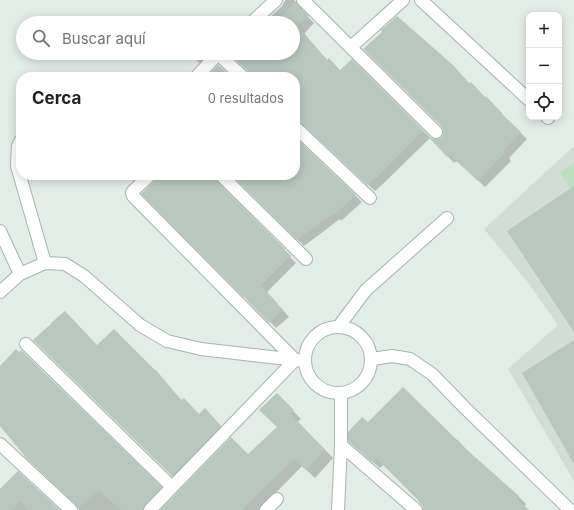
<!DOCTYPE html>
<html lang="es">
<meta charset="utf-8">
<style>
:root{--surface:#fff;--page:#f2f2f2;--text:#202124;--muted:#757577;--line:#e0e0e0}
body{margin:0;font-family:Inter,sans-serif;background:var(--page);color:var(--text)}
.controls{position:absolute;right:12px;top:12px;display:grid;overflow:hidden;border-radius:8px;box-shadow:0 2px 10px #0003}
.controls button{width:36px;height:36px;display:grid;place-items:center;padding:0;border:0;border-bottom:1px solid var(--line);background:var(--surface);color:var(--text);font:20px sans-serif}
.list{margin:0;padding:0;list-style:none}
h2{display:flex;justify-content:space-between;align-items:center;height:52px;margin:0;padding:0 16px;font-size:17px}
h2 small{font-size:13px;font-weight:400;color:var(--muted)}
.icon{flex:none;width:22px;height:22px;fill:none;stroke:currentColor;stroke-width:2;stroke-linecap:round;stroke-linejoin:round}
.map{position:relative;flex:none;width:574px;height:510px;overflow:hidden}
.search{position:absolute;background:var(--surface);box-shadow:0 2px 10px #0003;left:16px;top:16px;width:284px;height:44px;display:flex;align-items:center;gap:10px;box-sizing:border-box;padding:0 14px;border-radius:22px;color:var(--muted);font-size:15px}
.panel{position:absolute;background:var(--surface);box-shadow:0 2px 10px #0003;left:16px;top:72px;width:284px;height:108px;border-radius:16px}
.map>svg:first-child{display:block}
</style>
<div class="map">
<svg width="574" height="510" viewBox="0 0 574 510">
<rect width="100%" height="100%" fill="#e3ede7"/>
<path fill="#d1ddd5" d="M574,146V481L508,369L558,325L527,281L484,229Z"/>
<path fill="#bbdfbf" d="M574,163V193L560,173Z"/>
<g fill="#0003">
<path d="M285,0H294L302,8L304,13L314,23L304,34L327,60L340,71L352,60L430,138L384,183L375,191L308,128L304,126H299L295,130V77H251L250,72L230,53H293V23H264L282,6Z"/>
<path d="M197,53H213L204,67L194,56Z"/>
<path d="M470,84L527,139L509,158L511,161L485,187L457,161L454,163L432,139L434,140L442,138Z"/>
<path d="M295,138L362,202L341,221L340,219L304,246L232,175H295Z"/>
<path d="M158,175H224L220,180V185L222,188L291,256L290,257L296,263L267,292L289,317L276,328L252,303L156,181Z"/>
<path d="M34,340L97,346L161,377L182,401L199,415H211L226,432L179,482Z"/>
<path d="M21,351L169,496L156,510H79L78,505L0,425V368Z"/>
<path d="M277,394L301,419L298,422L333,458L315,478L302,466L265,504L271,510H162L248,455L278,427Z"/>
<path d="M368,424L469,453L519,497L526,504L524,507L528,510H424V507L420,500L384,464L380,468L359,450Z"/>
<path d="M0,491L59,510H0Z"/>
</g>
<g fill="#b8c8bf">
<path d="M296,1L298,5L309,16L298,26L327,60L329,58L340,70L352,59L431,138L434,139H438L442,137L443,134V130L442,127L363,49L382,32L381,30L397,16L453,65L469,83L471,82L485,97L486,96L502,113V114L521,132L503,151L505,153L478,181L450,155L447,157L423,131L378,176L367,185L300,122L295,120V77H250L248,71L228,53H293V23H276Z"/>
<path d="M190,53H209L199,63Z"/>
<path d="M218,65L232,77H211L209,74Z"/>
<path d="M295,137L356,195L334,215L333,214L297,240L232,175H295Z"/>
<path d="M157,175H214L216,180L285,249L284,250L290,256L261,285L283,310L269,323L244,297V298L141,194L155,180Z"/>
<path d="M574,186V332L507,231Z"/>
<path d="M65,311L97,345L114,329L155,370H156L181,400L184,398L199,414L205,408L221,426L172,476L33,340L52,323H51Z"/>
<path d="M574,340V464L522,373Z"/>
<path d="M16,349L19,352L21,350L162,487L145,505L143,510H121L99,491L78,508L76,505L24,456V455L0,426V366Z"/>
<path d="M403,387L457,440V439L466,449L519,496L517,499L529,510H423V507L418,501V500L376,458L372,462L350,443L348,441V432L362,417L368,422Z"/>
<path d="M277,393L294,410L290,413L315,440L325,449L306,470L294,459L242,510H160L231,437L248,454L277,427L259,410Z"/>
<path d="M18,471L60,510H28L20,501L11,510H0V489Z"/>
</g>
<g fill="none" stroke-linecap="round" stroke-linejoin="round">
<g stroke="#a5b5ad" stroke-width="14">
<g id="lane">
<path d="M21,140L18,146L17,166L45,263"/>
<path d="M0,231L20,274"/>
</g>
</g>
<g stroke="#a5b5ad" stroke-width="14">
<g id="street">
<path d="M303,0L436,132"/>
<path d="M421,0L529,100"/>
<path d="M251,23L276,0"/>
<path d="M351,47L403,0"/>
<path d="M218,54L243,77"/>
<path d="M196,77L219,53"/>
<path d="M547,117L548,118"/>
<path d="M295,127L370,198"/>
<path d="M150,175L133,191L132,193L133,196L295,360L150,510"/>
<path d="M221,175L306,259"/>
<path d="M0,292L20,274L45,263L65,264L84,276L140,325L167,341L201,349L305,361"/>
<path d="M339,326L366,290L447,218"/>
<circle cx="338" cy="360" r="33"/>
<path d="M26,344L172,487"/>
<path d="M372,359L392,356L410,359L432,374L466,409L570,510"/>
<path d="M0,444L71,510"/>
<path d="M341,445L416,510"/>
<path d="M266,510L277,499"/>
<path d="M338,510L341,445V393"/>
</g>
</g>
<use href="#lane" stroke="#fff" stroke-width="12"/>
<use href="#street" stroke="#fff" stroke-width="12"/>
</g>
</svg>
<div class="controls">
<button>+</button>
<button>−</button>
<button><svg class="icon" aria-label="locate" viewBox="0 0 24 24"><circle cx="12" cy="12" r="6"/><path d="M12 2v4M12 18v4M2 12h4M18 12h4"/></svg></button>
</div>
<div class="search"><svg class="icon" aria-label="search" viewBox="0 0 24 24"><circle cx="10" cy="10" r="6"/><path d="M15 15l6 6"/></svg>Buscar aquí</div>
<section class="panel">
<h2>Cerca<small>0 resultados</small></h2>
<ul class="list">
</ul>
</section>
</div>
